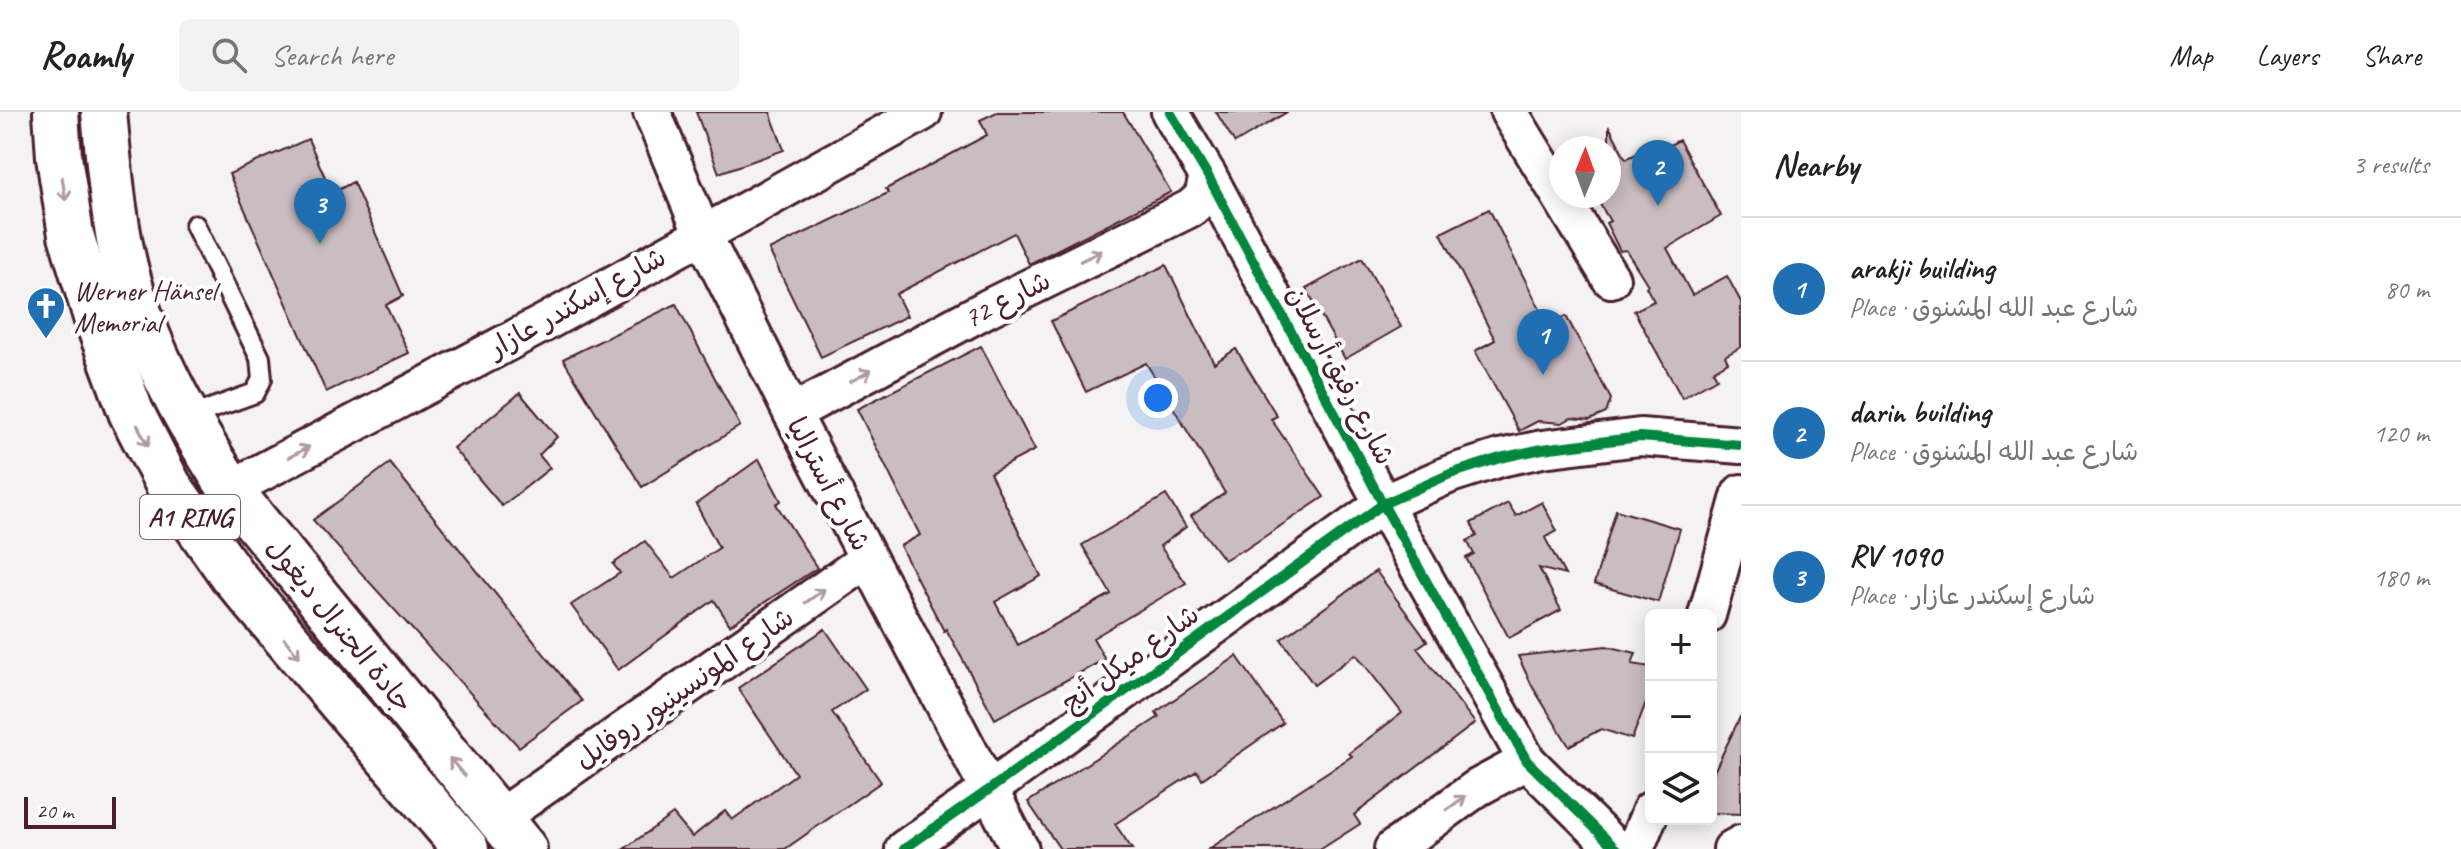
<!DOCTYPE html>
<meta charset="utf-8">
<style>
:root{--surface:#fff;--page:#f2f2f2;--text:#222;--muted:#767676;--line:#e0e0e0;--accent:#1f6fb2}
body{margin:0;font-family:Caveat,"Playpen Sans Arabic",sans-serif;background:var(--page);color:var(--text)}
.controls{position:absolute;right:24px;bottom:24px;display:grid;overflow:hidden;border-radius:12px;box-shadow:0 4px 20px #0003}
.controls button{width:72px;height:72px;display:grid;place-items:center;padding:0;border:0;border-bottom:2px solid var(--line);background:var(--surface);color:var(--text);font:40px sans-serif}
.compass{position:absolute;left:1549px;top:24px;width:72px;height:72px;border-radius:50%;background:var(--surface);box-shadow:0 4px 20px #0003;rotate:1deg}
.scale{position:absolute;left:24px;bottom:20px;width:92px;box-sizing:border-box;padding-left:8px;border:4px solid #4a1f2b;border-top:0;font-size:22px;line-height:28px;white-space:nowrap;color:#4a1f2b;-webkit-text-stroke:6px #fff;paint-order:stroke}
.you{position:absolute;left:1158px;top:286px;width:28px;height:28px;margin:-20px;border:6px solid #fff;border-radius:50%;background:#1a73e8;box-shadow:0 0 0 12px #1a73e833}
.badge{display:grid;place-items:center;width:52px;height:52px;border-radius:50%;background:var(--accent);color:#fff;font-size:26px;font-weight:700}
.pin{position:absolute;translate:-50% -66px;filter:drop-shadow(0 2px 4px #0008)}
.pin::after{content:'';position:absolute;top:42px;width:28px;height:24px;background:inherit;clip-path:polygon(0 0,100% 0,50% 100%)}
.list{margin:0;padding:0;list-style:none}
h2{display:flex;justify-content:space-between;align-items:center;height:104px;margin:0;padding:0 32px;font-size:34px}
h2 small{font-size:26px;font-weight:400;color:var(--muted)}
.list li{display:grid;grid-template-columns:52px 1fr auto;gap:24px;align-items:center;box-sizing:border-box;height:144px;padding:0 32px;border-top:2px solid var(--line)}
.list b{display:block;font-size:30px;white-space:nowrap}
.list p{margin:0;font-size:26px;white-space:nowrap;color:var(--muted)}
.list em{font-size:26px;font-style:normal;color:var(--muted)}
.icon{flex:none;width:44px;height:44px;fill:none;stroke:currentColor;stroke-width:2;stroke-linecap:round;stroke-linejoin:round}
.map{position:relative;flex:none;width:1741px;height:737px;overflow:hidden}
header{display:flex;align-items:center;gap:48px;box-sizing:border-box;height:112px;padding:0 40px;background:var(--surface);border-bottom:2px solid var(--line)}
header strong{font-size:38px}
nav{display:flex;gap:44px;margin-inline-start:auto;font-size:28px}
.search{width:560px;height:72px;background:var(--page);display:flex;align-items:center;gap:20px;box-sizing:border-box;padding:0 28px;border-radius:12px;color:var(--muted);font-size:30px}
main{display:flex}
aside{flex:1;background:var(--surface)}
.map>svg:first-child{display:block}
</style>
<header>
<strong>Roamly</strong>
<div class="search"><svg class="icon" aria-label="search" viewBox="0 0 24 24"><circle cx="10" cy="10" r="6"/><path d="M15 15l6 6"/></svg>Search here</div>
<nav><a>Map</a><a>Layers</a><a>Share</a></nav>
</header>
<main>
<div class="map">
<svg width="1741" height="737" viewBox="0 0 1741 737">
<rect width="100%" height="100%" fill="#f4f2f2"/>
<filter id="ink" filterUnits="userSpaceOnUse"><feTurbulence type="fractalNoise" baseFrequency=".0125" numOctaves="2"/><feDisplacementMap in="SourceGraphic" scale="16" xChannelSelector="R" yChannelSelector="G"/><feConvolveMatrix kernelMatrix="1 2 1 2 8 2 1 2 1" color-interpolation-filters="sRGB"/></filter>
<g filter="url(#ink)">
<g fill="#cabdc1" stroke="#4a1f2b" stroke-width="2">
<path d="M696,0H770L784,38L719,61Z"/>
<path d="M997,0H1123L1171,80L1029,152L1014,121L896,182L907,204L821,245L769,138L888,81L886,77L987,23L980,8Z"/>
<path d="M1216,0H1287L1235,31Z"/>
<path d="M1609,14L1626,47L1642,39L1645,46L1679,28L1721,104L1667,136L1692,183L1727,164L1741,190V235L1725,244L1728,250L1713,259L1717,266L1682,286L1634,199L1654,189L1646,175L1648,173L1626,138L1620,139L1606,111L1610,109L1595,84H1609Z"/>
<path d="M308,27L332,81L353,70L403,184L386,193L409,241L326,280L229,62Z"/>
<path d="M1489,97L1548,213L1566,204L1611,287L1606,301L1590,308L1571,306L1562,311L1538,309L1519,319L1475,239L1495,228L1441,121Z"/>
<path d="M1362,146L1401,215L1345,247L1306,177Z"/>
<path d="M1166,153L1214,251L1236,237L1277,304L1271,307L1324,385L1243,439L1242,438L1224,448L1191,404L1225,381L1146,251L1086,280L1051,209Z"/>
<path d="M676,192L740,314L642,375L563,247Z"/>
<path d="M981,234L1035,338L990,361L1041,464L995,490L1018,533L1111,482L1082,433L1166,383L1186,415L1160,434L1186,471L1093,526L1105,547L995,607L946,517L944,519L900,434L920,423L857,297Z"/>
<path d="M520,281L557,325L539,343L550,356L502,394L453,336Z"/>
<path d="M759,347L781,389L776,392L817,456L730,513L714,488L618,558L571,493L620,461L613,452L645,429L674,466L719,436L696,392Z"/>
<path d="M390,351L582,589L519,635L313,408Z"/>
<path d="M1542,390L1557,419L1545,426L1565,463L1539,456L1561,498L1509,526L1466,446L1474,442L1467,429L1477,424L1471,411L1508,391L1516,404Z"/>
<path d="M1616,398L1680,417L1658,490L1594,472Z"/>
<path d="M1376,459L1427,529L1417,536L1475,611L1354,703L1360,712L1321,737H1209L1352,644L1349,641L1402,601L1356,542L1314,573L1281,527Z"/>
<path d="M825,517L866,577L832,600L881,670L785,737H624L673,702L692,725L725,699L732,708L796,662L738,576Z"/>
<path d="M1606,534L1636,541L1632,552L1651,555V577L1632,627L1601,617L1569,634L1532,574L1518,544Z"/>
<path d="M1237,544L1283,611L1202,667L1197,659L1115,712L1132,737H1060L1028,690L1159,605L1156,600Z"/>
<path d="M1741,603V702L1711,701V666Z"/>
</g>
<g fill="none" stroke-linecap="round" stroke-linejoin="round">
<g stroke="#4a1f2b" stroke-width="24">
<path id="service" d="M188,305L255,281L262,267L260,246L195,113"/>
</g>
<g stroke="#4a1f2b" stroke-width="42">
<g id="minor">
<path d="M652,0L702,121L792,301L1020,737"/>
<path d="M1170,0L1208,64L1383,392L1527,649L1616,737"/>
<path d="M1509,0L1611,167"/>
<path d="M792,301L988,196L1191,96L1203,85L1208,64"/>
<path d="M230,377L546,210L923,0"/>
<path d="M1707,503L1741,381"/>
<path d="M499,706L868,447"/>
<path d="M904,737L990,677L1383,392L1450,362L1500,346L1542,337L1640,325L1741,333"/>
<path d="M1393,737L1477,676L1527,649"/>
<path d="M1635,737L1651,698"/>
<path d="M1732,737L1741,732"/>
</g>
</g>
<g stroke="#4a1f2b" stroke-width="50">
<g id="trunk">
<path d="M56,0L59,45L71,123L96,205L131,300L169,374L232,463L466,737"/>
<path d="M104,0C109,53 114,119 129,170C151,248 194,321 238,388L524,737"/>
</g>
</g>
<use href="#service" stroke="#fff" stroke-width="18"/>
<use href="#minor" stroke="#fff" stroke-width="36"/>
<use href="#trunk" stroke="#fff" stroke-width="44"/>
<g stroke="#fff" stroke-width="15">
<g id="cycleway">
<path d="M1170,0L1208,64L1383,392L1527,649L1616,737"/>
<path d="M904,737L990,677L1383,392L1450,362L1500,346L1542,337L1640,325L1741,333"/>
</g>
</g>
<use href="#cycleway" stroke="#00873e" stroke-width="10"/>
</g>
<defs><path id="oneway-shaft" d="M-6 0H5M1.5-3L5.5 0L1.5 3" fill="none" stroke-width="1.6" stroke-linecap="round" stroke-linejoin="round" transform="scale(2)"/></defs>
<g stroke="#ae9aa0">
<use href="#oneway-shaft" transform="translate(64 77) rotate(81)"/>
<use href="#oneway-shaft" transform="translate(1091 144) rotate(-26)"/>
<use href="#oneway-shaft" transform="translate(861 264) rotate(-28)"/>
<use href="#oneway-shaft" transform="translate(143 324) rotate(63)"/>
<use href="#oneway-shaft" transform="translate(299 340) rotate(-28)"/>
<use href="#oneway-shaft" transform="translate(815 484) rotate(-35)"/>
<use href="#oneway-shaft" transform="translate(292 536) rotate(50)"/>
<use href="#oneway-shaft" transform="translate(457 655) rotate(-130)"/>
<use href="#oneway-shaft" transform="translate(1456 691) rotate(-36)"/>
</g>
</g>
<defs>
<g id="church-pin" transform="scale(2)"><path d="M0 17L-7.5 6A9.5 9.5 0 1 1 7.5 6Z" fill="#1f6fb2" stroke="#fff"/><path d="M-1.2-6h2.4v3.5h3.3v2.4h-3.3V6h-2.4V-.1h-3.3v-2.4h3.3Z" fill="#fff"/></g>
</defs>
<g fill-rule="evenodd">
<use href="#church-pin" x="46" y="194"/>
</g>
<g text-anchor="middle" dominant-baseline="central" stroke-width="8" stroke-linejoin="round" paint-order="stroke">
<rect fill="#fff" stroke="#80626b" stroke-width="2" x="140" y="383" width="100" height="44" rx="6"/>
<g font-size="26" font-weight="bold" fill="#4a1f2b">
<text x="190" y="405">A1 RING</text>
</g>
<g font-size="28" fill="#4a1f2b" stroke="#fff" text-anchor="start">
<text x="74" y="178">Werner Hänsel<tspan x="74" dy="32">Memorial</tspan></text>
</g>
<g font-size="28" fill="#4a1f2b" stroke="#fff">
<text transform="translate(1007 187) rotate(-27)">شارع 72</text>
<text transform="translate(577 190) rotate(-29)">شارع إسكندر عازار</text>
<text transform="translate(1341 263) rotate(62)">شارع رفيق أرسلان</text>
<text transform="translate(829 372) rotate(62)">شارع أستراليا</text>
<text transform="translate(340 513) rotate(51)">جادة الجنرال ديغول</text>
<text transform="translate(1130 546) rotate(-36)">شارع ميكل أنج</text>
<text transform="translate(684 576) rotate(-35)">شارع المونسينيور روفايل</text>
</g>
</g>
</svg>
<div class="controls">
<button>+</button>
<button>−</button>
<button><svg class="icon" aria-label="layers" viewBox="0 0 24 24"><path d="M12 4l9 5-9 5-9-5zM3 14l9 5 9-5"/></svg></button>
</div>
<svg class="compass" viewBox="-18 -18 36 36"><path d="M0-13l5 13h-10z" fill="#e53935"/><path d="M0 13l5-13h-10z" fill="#767676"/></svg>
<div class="scale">20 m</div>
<div class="you"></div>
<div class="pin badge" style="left:1543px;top:263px">1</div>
<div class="pin badge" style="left:1658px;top:94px">2</div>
<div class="pin badge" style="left:320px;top:132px">3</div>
</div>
<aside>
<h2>Nearby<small>3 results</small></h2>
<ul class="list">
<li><span class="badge">1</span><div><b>arakji building</b><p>Place · شارع عبد الله المشنوق</p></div><em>80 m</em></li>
<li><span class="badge">2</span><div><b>darin building</b><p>Place · شارع عبد الله المشنوق</p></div><em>120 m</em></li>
<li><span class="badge">3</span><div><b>RV 1090</b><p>Place · شارع إسكندر عازار</p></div><em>180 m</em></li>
</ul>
</aside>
</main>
